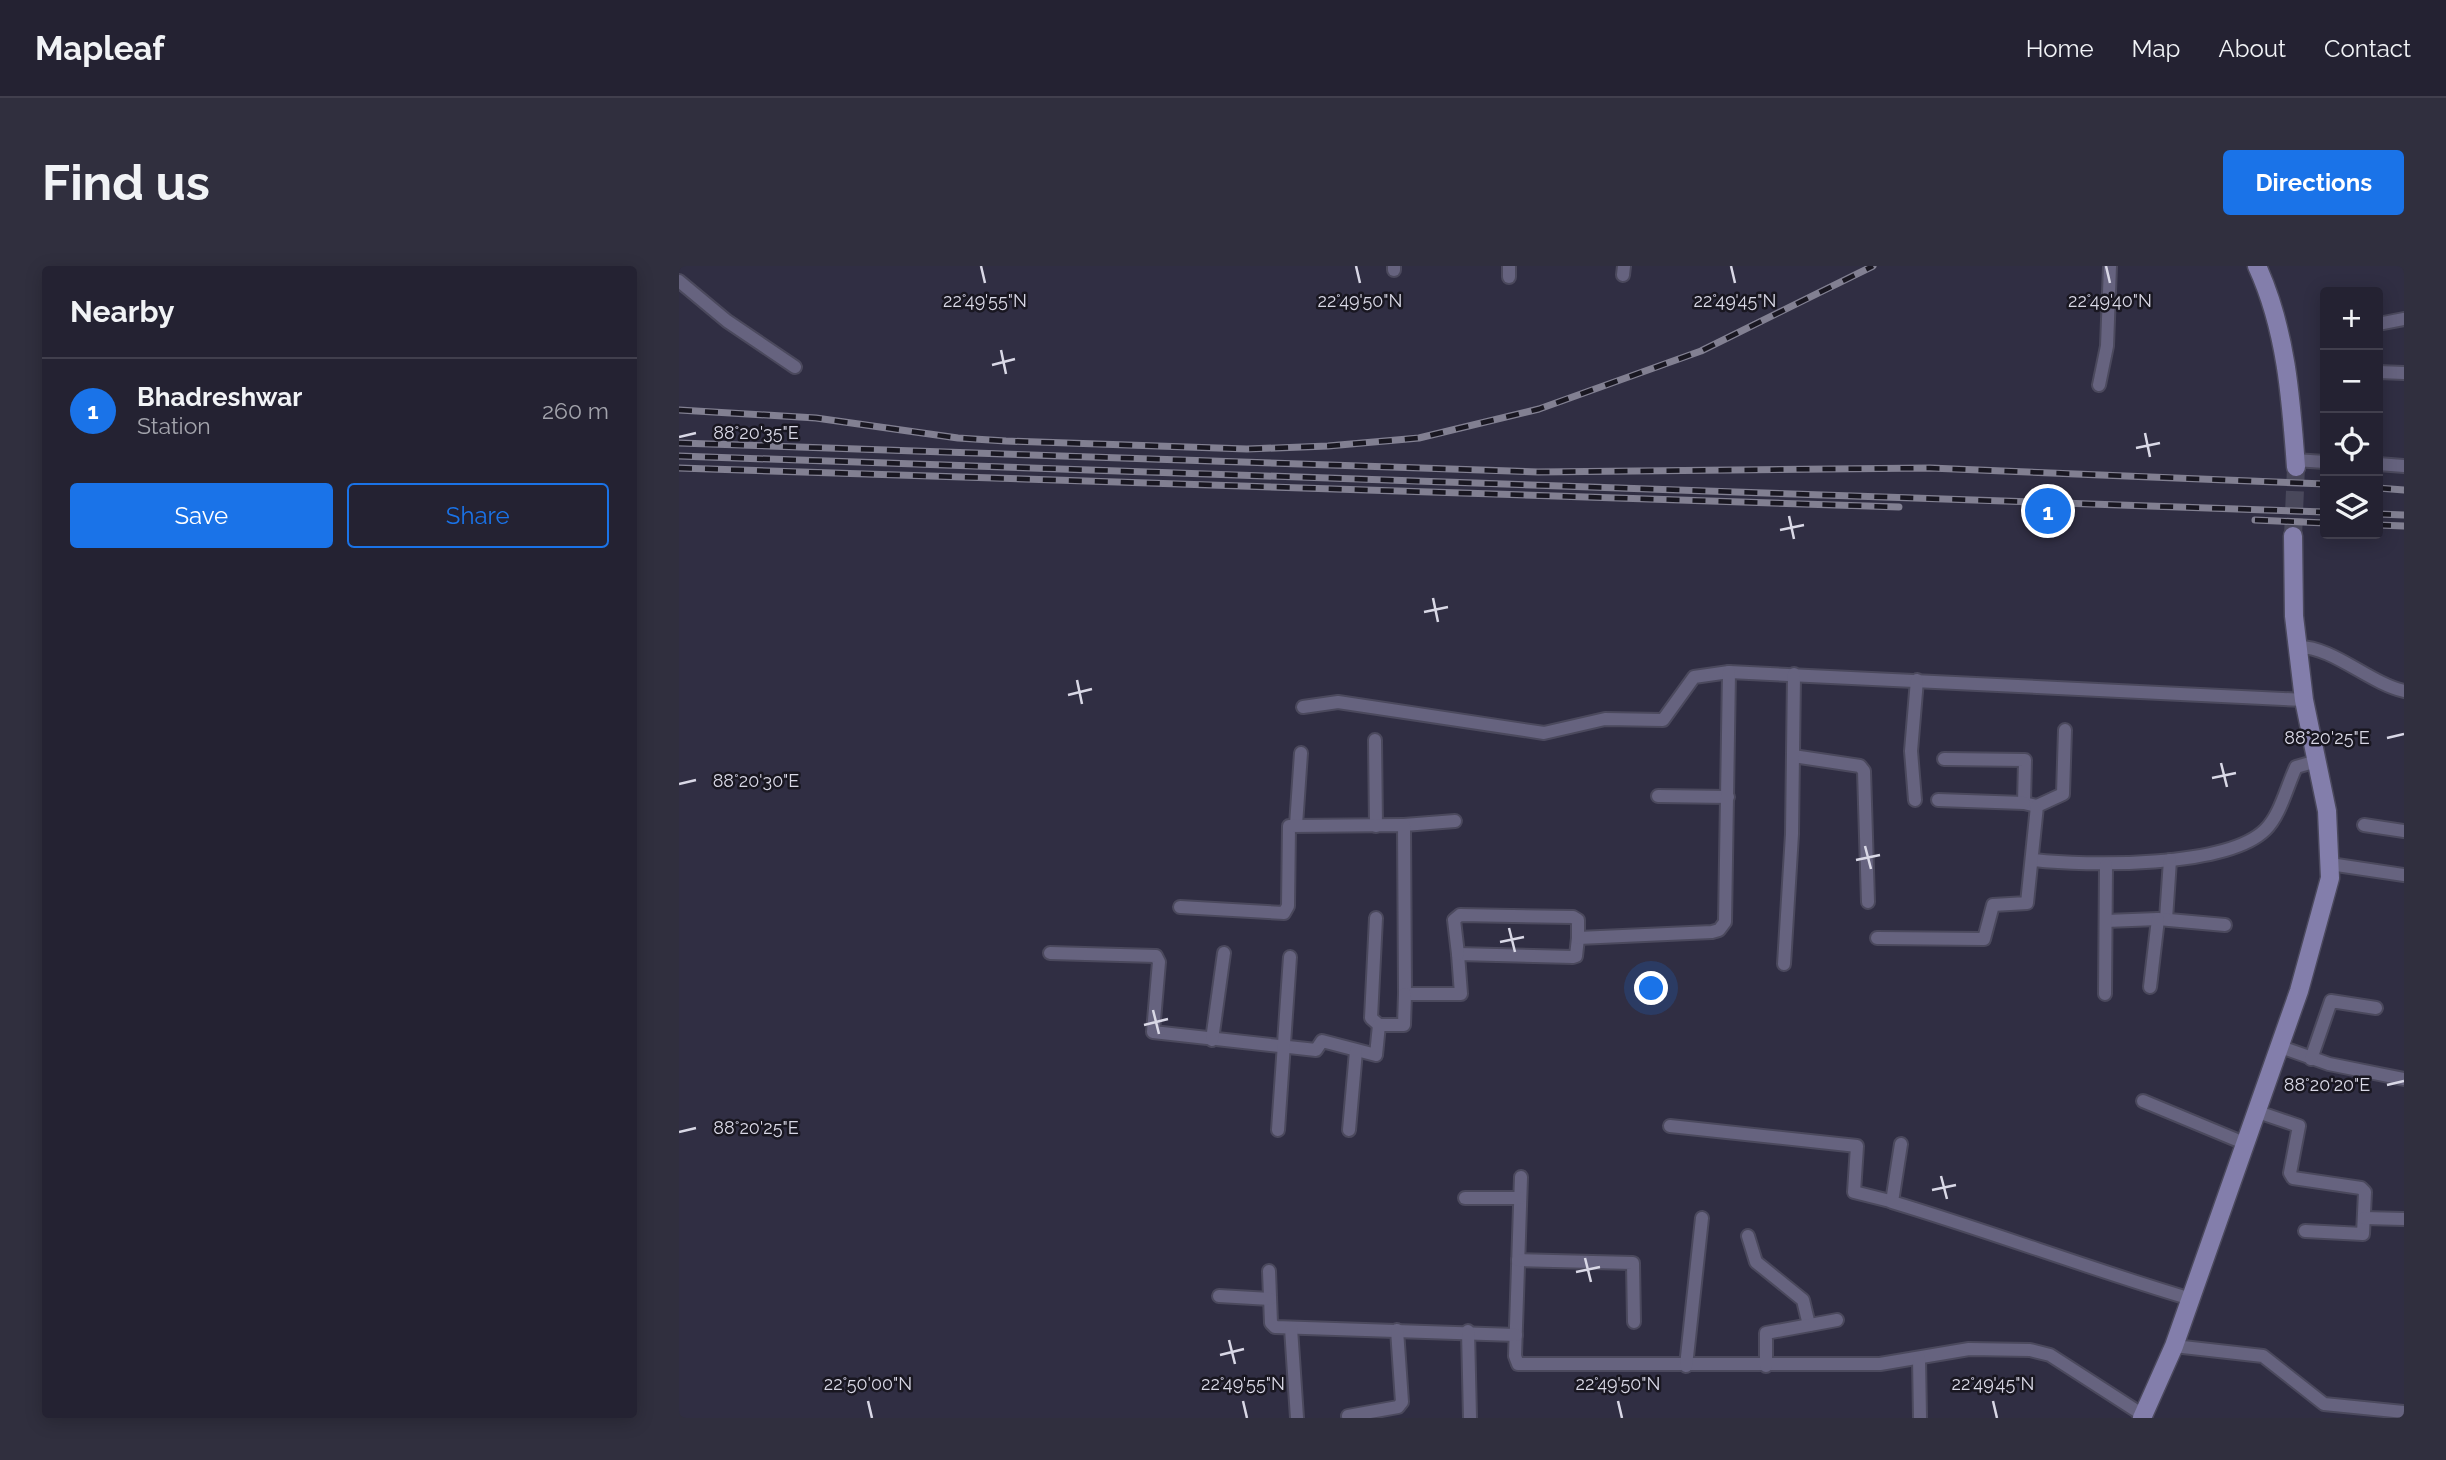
<!DOCTYPE html>
<meta charset="utf-8">
<style>
:root{--surface:#242232;--page:#302f3e;--text:#f1f3f6;--muted:#a3a4ac;--line:#413f4d;--accent:#1a73e8}
body{margin:0;font-family:Raleway,sans-serif;background:var(--page);color:var(--text)}
.controls{position:absolute;right:21px;top:21px;display:grid;overflow:hidden;border-radius:7px;box-shadow:0 4px 18px #0003}
.controls button{width:63px;height:63px;display:grid;place-items:center;padding:0;border:0;border-bottom:2px solid var(--line);background:var(--surface);color:var(--text);font:35px sans-serif}
.you{position:absolute;left:973px;top:723px;width:24px;height:24px;margin:-18px;border:5px solid #fff;border-radius:50%;background:#1a73e8;box-shadow:0 0 0 10px #1a73e833}
.badge{display:grid;place-items:center;width:46px;height:46px;border-radius:50%;background:var(--accent);color:#fff;font-size:23px;font-weight:700}
.pin{position:absolute;translate:-50% -50%;border:4px solid #fff;box-shadow:0 2px 7px #0006}
.list{margin:0;padding:0;list-style:none}
h2{display:flex;justify-content:space-between;align-items:center;height:91px;margin:0;padding:0 28px;font-size:30px}
h2 small{font-size:23px;font-weight:400;color:var(--muted)}
.list li{display:grid;grid-template-columns:46px 1fr auto;gap:21px;align-items:center;box-sizing:border-box;height:105px;padding:0 28px;border-top:2px solid var(--line)}
.list b{display:block;font-size:26px;white-space:nowrap}
.list p{margin:0;font-size:23px;white-space:nowrap;color:var(--muted)}
.list em{font-size:23px;font-style:normal;color:var(--muted)}
.actions{display:flex;gap:14px;padding:21px 28px}
.actions a{flex:1;padding:16px 0;border:2px solid var(--accent);border-radius:7px;text-align:center;font-size:24px;color:var(--accent)}
.actions .main{background:var(--accent);color:#fff}
.icon{flex:none;width:38px;height:38px;fill:none;stroke:currentColor;stroke-width:2;stroke-linecap:round;stroke-linejoin:round}
.map{position:relative;flex:none;width:1725px;height:1152px;overflow:hidden;border-radius:7px}
header{display:flex;align-items:center;gap:42px;box-sizing:border-box;height:98px;padding:0 35px;background:var(--surface);border-bottom:2px solid var(--line)}
header strong{font-size:33px}
nav{display:flex;gap:38px;margin-inline-start:auto;font-size:24px}
.intro{display:flex;align-items:center;justify-content:space-between;box-sizing:border-box;height:168px;padding:0 42px}
h1{margin:0;font-size:49px}
.button{padding:18px 32px;border-radius:7px;background:var(--accent);color:#fff;font-size:24px;font-weight:700}
main{display:flex;gap:42px;padding:0 42px}
aside{flex:1;background:var(--surface);border-radius:7px;box-shadow:0 4px 18px #0003}
.map>svg:first-child{display:block}
</style>
<header>
<strong>Mapleaf</strong>
<nav><a>Home</a><a>Map</a><a>About</a><a>Contact</a></nav>
</header>
<div class="intro"><h1>Find us</h1><a class="button">Directions</a></div>
<main>
<aside>
<h2>Nearby<small></small></h2>
<ul class="list">
<li><span class="badge">1</span><div><b>Bhadreshwar</b><p>Station</p></div><em>260 m</em></li>
</ul>
<div class="actions"><a class="main">Save</a><a>Share</a></div>
</aside>
<div class="map">
<svg width="1725" height="1152" viewBox="0 0 1725 1152">
<rect width="100%" height="100%" fill="#302e43"/>
<g fill="none" stroke-linecap="round" stroke-linejoin="round">
<path stroke="#49485b" stroke-width="18" stroke-dasharray="18 9" stroke-linecap="butt" d="M1614,270L1617,201"/>
<g stroke="#4b495d" stroke-width="16">
<g id="street">
<path d="M715,0V4"/>
<path d="M944,9L945,0"/>
<path d="M830,11V0"/>
<path d="M0,15L48,55L116,101"/>
<path d="M1699,58L1725,53"/>
<path d="M1699,106L1725,107"/>
<path d="M1420,119L1428,80L1431,0"/>
<path d="M1616,194L1646,196"/>
<path d="M1699,198L1725,200"/>
<path d="M1619,381C1653,380 1690,417 1725,425"/>
<path d="M624,441L659,436L865,467L926,453L984,454L1015,411L1050,406L1625,434"/>
<path d="M696,474L697,560"/>
<path d="M1114,490L1181,500L1185,505L1189,636"/>
<path d="M1265,493L1346,494L1345,537L1358,540"/>
<path d="M979,530L1049,531"/>
<path d="M1236,534L1232,485L1238,414"/>
<path d="M1259,534L1345,537"/>
<path d="M617,559L622,487"/>
<path d="M725,559L776,555"/>
<path d="M1685,559L1725,565"/>
<path d="M1355,594C1407,600 1547,602 1586,564C1601,550 1608,520 1617,501L1638,495"/>
<path d="M1651,598L1725,609"/>
<path d="M501,641L605,647L609,640L610,560L725,559L726,728H782L779,688L894,691L897,690L899,672"/>
<path d="M697,652L692,752L700,759"/>
<path d="M1487,653L1491,594"/>
<path d="M1427,655L1479,653L1546,659"/>
<path d="M1198,672L1305,673L1314,639L1348,637L1358,540L1384,528L1386,464"/>
<path d="M371,687L477,690L480,696L474,766L637,784L643,775L697,789L700,759H725L726,728"/>
<path d="M779,688L775,654L781,649L894,651L899,654V672L1033,666L1040,664L1046,656L1050,406"/>
<path d="M1105,698L1113,568L1115,408"/>
<path d="M1471,721L1479,653"/>
<path d="M1426,728L1427,599"/>
<path d="M533,774L545,687"/>
<path d="M1599,780L1650,798L1725,813"/>
<path d="M1632,793L1652,735L1697,742"/>
<path d="M1464,835L1565,877"/>
<path d="M1576,845L1620,860L1611,907L1614,912L1682,922L1686,926L1684,968L1626,965"/>
<path d="M991,860L1178,880L1175,926L1211,935"/>
<path d="M599,864L611,691"/>
<path d="M670,864L677,785"/>
<path d="M1222,878L1213,936C1313,966 1411,1003 1512,1033"/>
<path d="M842,911L836,1090L839,1098H1201L1290,1083L1351,1084L1371,1089L1464,1149"/>
<path d="M786,932H841"/>
<path d="M1685,952L1725,953"/>
<path d="M1069,970L1077,996L1124,1034L1130,1059"/>
<path d="M839,994L954,997L955,1056"/>
<path d="M590,1005L592,1057L596,1061L837,1069"/>
<path d="M540,1030L591,1033"/>
<path d="M612,1062L618,1152"/>
<path d="M789,1065L791,1152"/>
<path d="M1495,1080L1584,1090L1645,1138L1725,1146"/>
<path d="M1240,1092L1241,1152"/>
<path d="M1007,1100L1023,952"/>
<path d="M1087,1100V1067L1158,1054"/>
<path d="M669,1150L719,1141L723,1136L718,1064"/>
</g>
</g>
<g stroke="#4b495d" stroke-width="21">
<g id="secondary">
<path d="M1578,0C1607,63 1612,132 1617,201"/>
<path d="M1463,1152L1495,1080L1620,725L1651,612L1648,545L1625,434L1615,350L1614,270"/>
</g>
</g>
<use href="#street" stroke="#66637f" stroke-width="12"/>
<use href="#secondary" stroke="#837eab" stroke-width="18"/>
<g stroke="#828092" stroke-width="7">
<g id="rail">
<path d="M0,144L137,152L279,172L327,175L568,183L649,180L740,172L860,143L1022,85L1194,0"/>
<path d="M0,177L859,206L1251,202L1646,218"/>
<path d="M0,190L1646,246"/>
<path d="M0,202L1220,241"/>
<path d="M1699,222L1725,224"/>
<path d="M1699,248L1725,249"/>
<path d="M1576,254L1646,257"/>
<path d="M1699,259L1725,260"/>
</g>
</g>
<use href="#rail" stroke="#191721" stroke-width="4.5" stroke-dasharray="13" stroke-linecap="butt"/>
</g>
<path fill="none" stroke="#d9d8e6" stroke-width="2.5" d="M302,0L306,17M677,0L681,17M1052,0L1056,17M1427,0L1431,17M322,84L327,108M313,99L336,93M1466,167L1471,191M0,171L17,167M1457,182L1481,177M1110,250L1115,273M1101,264L1125,259M754,332L759,356M745,346L769,341M398,414L403,438M389,429L413,423M1708,472L1725,468M1542,497L1548,521M1533,512L1557,507M0,518L17,514M1186,580L1192,603M1177,594L1201,589M830,662L836,686M821,676L845,671M474,744L480,768M465,759L489,753M1708,819L1725,815M0,866L17,862M1262,910L1268,933M1253,924L1277,919M906,992L912,1016M897,1006L921,1001M550,1074L556,1098M541,1089L565,1083M189,1135L193,1152M564,1135L568,1152M939,1135L943,1152M1314,1135L1318,1152"/>
<g font-size="18" text-anchor="middle" fill="#d9d8e6" stroke="#191721" stroke-width="5" stroke-linejoin="round" paint-order="stroke">
<text x="306" y="41">22°49'55"N</text>
<text x="681" y="41">22°49'50"N</text>
<text x="1056" y="41">22°49'45"N</text>
<text x="1431" y="41">22°49'40"N</text>
<text x="77" y="173">88°20'35"E</text>
<text x="1648" y="478">88°20'25"E</text>
<text x="77" y="521">88°20'30"E</text>
<text x="1648" y="825">88°20'20"E</text>
<text x="77" y="868">88°20'25"E</text>
<text x="189" y="1124">22°50'00"N</text>
<text x="564" y="1124">22°49'55"N</text>
<text x="939" y="1124">22°49'50"N</text>
<text x="1314" y="1124">22°49'45"N</text>
</g>
</svg>
<div class="controls">
<button>+</button>
<button>−</button>
<button><svg class="icon" aria-label="locate" viewBox="0 0 24 24"><circle cx="12" cy="12" r="6"/><path d="M12 2v4M12 18v4M2 12h4M18 12h4"/></svg></button>
<button><svg class="icon" aria-label="layers" viewBox="0 0 24 24"><path d="M12 4l9 5-9 5-9-5zM3 14l9 5 9-5"/></svg></button>
</div>
<div class="you"></div>
<div class="pin badge" style="left:1369px;top:245px">1</div>
</div>
</main>
